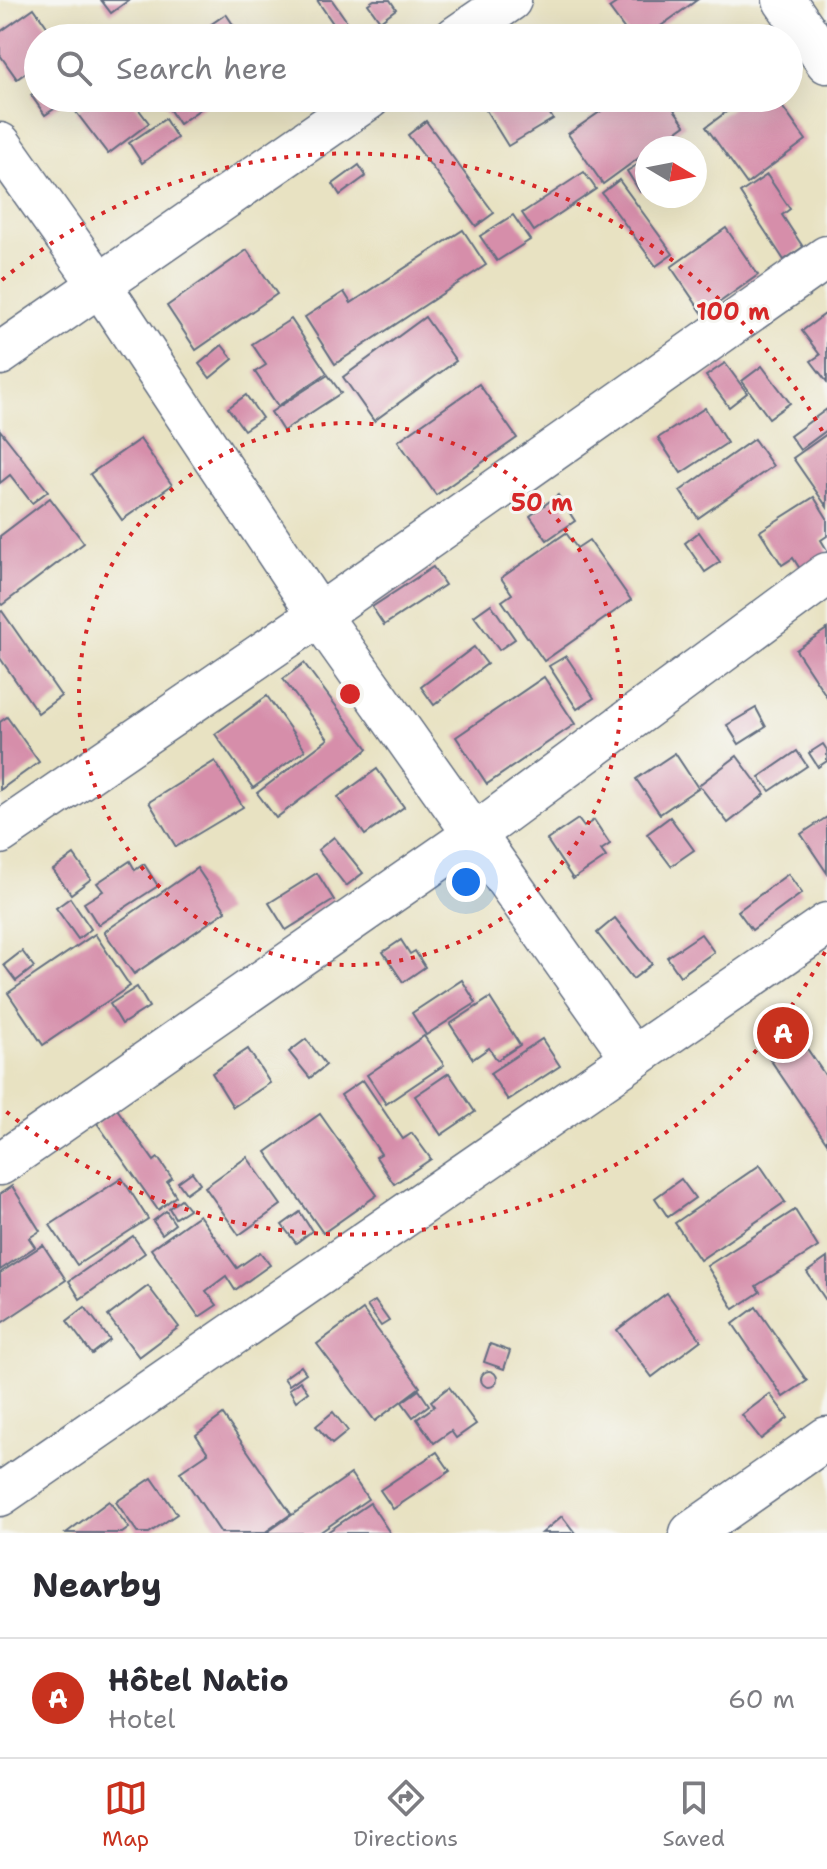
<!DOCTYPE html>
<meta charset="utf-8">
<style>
:root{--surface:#fff;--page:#f7f7f7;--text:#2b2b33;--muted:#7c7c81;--line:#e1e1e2;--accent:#c8321e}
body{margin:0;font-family:"Shantell Sans",sans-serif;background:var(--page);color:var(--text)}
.compass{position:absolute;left:635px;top:136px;width:72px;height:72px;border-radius:50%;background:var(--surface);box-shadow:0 8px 32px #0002;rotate:100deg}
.you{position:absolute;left:466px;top:882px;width:28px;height:28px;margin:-20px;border:6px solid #fff;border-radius:50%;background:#1a73e8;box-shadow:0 0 0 12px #1a73e833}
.badge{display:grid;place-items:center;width:52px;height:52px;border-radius:50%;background:var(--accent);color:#fff;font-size:26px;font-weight:700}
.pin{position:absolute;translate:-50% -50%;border:4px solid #fff;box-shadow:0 2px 8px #0006}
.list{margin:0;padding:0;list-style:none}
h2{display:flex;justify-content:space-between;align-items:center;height:104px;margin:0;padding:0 32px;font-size:34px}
h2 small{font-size:26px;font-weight:400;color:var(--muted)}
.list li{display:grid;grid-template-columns:52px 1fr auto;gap:24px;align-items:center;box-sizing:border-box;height:120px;padding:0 32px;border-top:2px solid var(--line)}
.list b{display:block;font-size:30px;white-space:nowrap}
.list p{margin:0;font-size:26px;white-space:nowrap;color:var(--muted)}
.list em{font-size:26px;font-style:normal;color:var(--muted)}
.icon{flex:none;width:44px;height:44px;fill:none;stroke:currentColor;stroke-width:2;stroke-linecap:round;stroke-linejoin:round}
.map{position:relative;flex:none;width:827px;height:1533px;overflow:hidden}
.search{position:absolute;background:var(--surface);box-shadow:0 8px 32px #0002;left:24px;right:24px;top:24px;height:88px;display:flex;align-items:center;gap:20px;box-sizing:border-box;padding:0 28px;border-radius:44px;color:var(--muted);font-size:30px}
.sheet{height:224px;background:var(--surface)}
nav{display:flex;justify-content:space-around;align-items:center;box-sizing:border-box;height:112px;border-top:2px solid var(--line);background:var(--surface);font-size:22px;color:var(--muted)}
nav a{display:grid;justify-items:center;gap:4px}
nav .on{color:var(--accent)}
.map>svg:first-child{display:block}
</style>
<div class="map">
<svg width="827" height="1533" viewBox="0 0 827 1533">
<rect width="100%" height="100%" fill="#f6f6f2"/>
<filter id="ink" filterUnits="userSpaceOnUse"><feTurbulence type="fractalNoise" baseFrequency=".0125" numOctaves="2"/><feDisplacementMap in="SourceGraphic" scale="16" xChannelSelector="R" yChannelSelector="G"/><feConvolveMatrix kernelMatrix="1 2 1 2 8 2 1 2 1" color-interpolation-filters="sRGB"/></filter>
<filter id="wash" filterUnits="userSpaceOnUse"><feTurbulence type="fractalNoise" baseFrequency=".006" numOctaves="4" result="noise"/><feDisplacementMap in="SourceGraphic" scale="32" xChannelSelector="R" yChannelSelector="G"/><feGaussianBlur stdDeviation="1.8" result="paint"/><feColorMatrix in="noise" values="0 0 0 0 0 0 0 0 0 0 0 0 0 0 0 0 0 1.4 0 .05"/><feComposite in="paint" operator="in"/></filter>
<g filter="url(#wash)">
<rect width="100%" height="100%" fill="#e8e2c2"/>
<g id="blocks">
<g fill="#d68eaa">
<path d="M101,0H129L111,13Z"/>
<path d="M317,0H332L353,30L343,38Z"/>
<path d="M374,0H390L396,9L380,21L368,4Z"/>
<path d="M621,0H697L644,38H631L609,8Z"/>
<path d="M34,8L55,38H38V64L17,79L0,55V32Z"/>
<path d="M226,14L242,38H219L210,25Z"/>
<path d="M38,90V98H70L45,115L31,95Z"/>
<path d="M94,98H130L149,123L108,154L76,112Z"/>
<path d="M162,98H216L179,124Z"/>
<path d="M481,98H540L553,119L508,146L479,99Z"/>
<path d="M620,98H666L685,125L653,148H647V152L603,184L568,134Z"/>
<path d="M745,98H776L806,140L747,184L706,127Z"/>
<path d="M165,119L177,138L142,163L129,143Z"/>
<path d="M426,121L494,213L476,226L408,135Z"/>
<path d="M647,159V188L640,192L627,171Z"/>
<path d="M359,165L366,176L340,195L333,184Z"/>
<path d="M584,172L596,189L534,231L522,213Z"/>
<path d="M767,175L790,209L782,215L803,247L784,260L740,193Z"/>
<path d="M619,180L673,254L656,266L602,193Z"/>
<path d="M513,215L530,240L497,261L480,236Z"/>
<path d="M726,228L758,275L703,314L671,267Z"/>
<path d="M463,230L486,265L335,364L305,317L344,292L351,303Z"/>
<path d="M247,250L277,294L196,350L167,306Z"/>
<path d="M825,314L827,318V382L811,361L820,355L802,331Z"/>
<path d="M425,317L456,361L374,421L343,377Z"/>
<path d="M291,319L327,373L278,406L255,372L266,365L252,344Z"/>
<path d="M222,345L233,359L210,378L199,364Z"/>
<path d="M725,363L747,393L729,407L706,376Z"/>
<path d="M762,366L790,403L769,418L742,381Z"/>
<path d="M328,375L341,393L283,431L271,412Z"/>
<path d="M479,384L517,438L436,495L398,441Z"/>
<path d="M246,395L262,418L244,430L228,408Z"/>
<path d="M705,408L727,443L681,473L658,438Z"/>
<path d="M827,409V430L800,450L790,436Z"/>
<path d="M0,430L48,491L32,503L10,475L0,483Z"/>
<path d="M827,434V507L793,458Z"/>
<path d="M140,439L172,485L122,520L90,474Z"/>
<path d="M754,439L773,466L698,518L680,491Z"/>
<path d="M558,495L575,521L547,540L530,516Z"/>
<path d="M814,497L827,518V536L821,540L827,550V556L802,572L793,558L782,565L760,531Z"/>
<path d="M50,498L84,543L2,605L0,603V536Z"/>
<path d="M699,532L720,562L705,572L685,543Z"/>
<path d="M566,533L577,548L589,540L631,600L544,661L502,601L512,594L501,578Z"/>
<path d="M433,567L445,585L384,625L372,607Z"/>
<path d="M491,604L515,639L499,650L474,616Z"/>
<path d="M2,611L61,696L38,713L0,658V612Z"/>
<path d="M827,629V697L796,650Z"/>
<path d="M474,647L487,664L434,705L421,687Z"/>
<path d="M566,656L594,698L577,709L549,666Z"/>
<path d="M304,663L368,749L276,818L257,793L328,739L283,679Z"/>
<path d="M544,677L575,724L487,784L456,737Z"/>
<path d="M267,696L305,750L253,788L215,734Z"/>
<path d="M756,708L766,727L739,744L727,725Z"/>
<path d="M7,717L39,762L0,790V722Z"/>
<path d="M823,744L827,750V761L818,767L809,753Z"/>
<path d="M797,751L807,766L770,791L759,777Z"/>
<path d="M675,753L698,788L660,814L636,779Z"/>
<path d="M737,756L765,794L728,823L699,785Z"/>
<path d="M215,761L243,807L176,847L149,802Z"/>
<path d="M377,769L404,807L365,835L338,797Z"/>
<path d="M670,817L694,850L671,866L647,834Z"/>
<path d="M827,817V873L801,834Z"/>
<path d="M578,819L584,827L594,820L610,844L601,850L606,857L573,879L547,840Z"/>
<path d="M334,837L363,873L346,886L318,850Z"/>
<path d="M74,855L91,879L71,894L53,870Z"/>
<path d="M130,861L135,870L144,864L158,886L98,925L84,903L103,891L97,883Z"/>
<path d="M197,868L226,911L134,974L104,932Z"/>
<path d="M317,873L334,900L286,930L269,903Z"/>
<path d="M788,874L802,893L752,930L738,911Z"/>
<path d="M70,898L91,929L78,939L56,908Z"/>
<path d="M615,918L652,964L633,979L597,933Z"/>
<path d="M95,934L130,986L43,1045L8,993Z"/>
<path d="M701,934L714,952L680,976L667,957Z"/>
<path d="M401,940L410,954L415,951L425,967L403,982L383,952Z"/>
<path d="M22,951L34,967L16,981L4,965Z"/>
<path d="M462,980L476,1003L426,1035L412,1013Z"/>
<path d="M137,987L149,1007L122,1024L110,1004Z"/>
<path d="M490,998L520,1045L497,1060L489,1048L473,1059L450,1024Z"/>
<path d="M787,1019L827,1078V1143L757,1040Z"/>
<path d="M424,1036L444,1065L386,1104L367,1075Z"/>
<path d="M306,1039L326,1065L310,1078L289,1052Z"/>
<path d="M542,1039L560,1066L508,1100L490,1073Z"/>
<path d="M248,1049L270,1083L233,1107L212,1073Z"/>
<path d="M449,1073L475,1112L441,1135L415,1096Z"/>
<path d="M363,1080L403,1139L412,1133L431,1159L394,1184L376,1157L381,1154L341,1095Z"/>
<path d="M117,1109L154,1161L158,1158L172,1178L167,1182L176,1196L158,1210L97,1123Z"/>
<path d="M320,1114L377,1195L323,1233L266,1152Z"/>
<path d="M247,1157L281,1205L239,1235L205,1187Z"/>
<path d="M760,1165L785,1202L700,1260L675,1223Z"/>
<path d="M192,1172L200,1183L186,1193L178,1182Z"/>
<path d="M122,1178L148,1219L77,1265L50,1225Z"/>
<path d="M681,1179L695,1198L668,1217L655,1198Z"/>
<path d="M12,1186L40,1231L29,1238L35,1247L0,1270V1194Z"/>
<path d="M181,1199L189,1209L175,1218L169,1208Z"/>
<path d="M795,1210L818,1247L756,1286L760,1292L734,1309L707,1266Z"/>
<path d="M166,1211L175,1224L162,1234L153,1221Z"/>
<path d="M300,1212L312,1231L296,1243L282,1225Z"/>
<path d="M199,1215L237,1268L260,1252L270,1265L235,1290L226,1276L206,1291L217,1305L199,1317L151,1249Z"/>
<path d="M133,1236L145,1253L80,1299L69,1281Z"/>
<path d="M43,1245L66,1280L0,1324V1273Z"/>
<path d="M827,1258V1302L807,1272Z"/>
<path d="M148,1286L179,1327L139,1357L108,1316Z"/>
<path d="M667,1293L701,1340L652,1377L617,1330Z"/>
<path d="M375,1301L389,1321L381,1326L367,1306Z"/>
<path d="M85,1307L110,1340L92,1354L67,1321Z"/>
<path d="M756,1307L807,1381L783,1397L733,1324Z"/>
<path d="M363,1310L420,1387L375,1421L317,1344Z"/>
<path d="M490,1344L510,1351L504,1369L484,1362Z"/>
<path d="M301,1366L306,1373L289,1385L284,1378Z"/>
<circle cx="489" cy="1379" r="8"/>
<path d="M300,1381L308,1392L296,1401L289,1389Z"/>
<path d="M449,1387L476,1424L456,1438L451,1431L434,1443L417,1419L435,1406L431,1401Z"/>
<path d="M419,1390L429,1405L413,1417L402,1402Z"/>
<path d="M770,1394L788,1418L761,1439L742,1415Z"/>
<path d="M333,1412L348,1431L332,1444L316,1426Z"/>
<path d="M223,1415L291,1514L264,1533H221L180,1472L208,1453L196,1435Z"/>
<path d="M437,1452L450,1471L393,1509L380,1490Z"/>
<path d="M351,1474L368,1499L319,1533H266Z"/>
<path d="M152,1478L177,1514L149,1533H138L116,1502Z"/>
<path d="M109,1501L129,1528L122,1533H66Z"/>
<path d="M370,1503L390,1533H326Z"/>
<path d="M562,1516L575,1533H542Z"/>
</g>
</g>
</g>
<g filter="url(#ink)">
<use href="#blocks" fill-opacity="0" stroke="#636e81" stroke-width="2"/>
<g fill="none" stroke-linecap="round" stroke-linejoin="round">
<g stroke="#636e81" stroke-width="45">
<g id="street">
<path d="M784,0L827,62"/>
<path d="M455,38L510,0"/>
<path d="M0,144L100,285L319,615L633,1058"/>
<path d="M0,354L369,98"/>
<path d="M0,833L319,615L827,257"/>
<path d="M0,1164L475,834L827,574"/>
<path d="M0,1495L827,924"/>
<path d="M691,1533L827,1438"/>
</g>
</g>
<use href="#street" stroke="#fff" stroke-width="42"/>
</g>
</g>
<g fill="none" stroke="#d62828" stroke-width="4" stroke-dasharray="4 8">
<circle cx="350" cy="694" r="271"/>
<path d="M825 952A541 541 0 0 1 2 1108M2 280A541 541 0 0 1 825 436"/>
</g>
<circle cx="350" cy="694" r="12" fill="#d62828" stroke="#f6f6f2" stroke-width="4"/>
<g font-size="24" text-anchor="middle" font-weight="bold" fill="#d62828" stroke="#f6f6f2" stroke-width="6" stroke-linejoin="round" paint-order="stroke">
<text x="733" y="320">100 m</text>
<text x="542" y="511">50 m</text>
</g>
</svg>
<svg class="compass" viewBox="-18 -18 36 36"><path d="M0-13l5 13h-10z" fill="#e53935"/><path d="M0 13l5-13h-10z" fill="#7c7c81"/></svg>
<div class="you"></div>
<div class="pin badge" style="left:783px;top:1033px">A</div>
<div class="search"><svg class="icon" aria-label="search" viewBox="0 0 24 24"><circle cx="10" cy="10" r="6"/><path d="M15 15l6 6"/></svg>Search here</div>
</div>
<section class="sheet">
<h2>Nearby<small></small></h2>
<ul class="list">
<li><span class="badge">A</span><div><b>Hôtel Natio</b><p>Hotel</p></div><em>60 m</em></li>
</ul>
</section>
<nav>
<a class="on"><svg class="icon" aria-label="map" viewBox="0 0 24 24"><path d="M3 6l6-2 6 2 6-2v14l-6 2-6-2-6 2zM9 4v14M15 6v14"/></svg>Map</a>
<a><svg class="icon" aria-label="directions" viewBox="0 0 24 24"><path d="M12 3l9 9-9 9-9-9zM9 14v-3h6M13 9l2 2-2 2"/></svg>Directions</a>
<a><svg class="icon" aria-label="saved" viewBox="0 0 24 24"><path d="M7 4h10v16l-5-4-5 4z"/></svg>Saved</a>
</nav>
